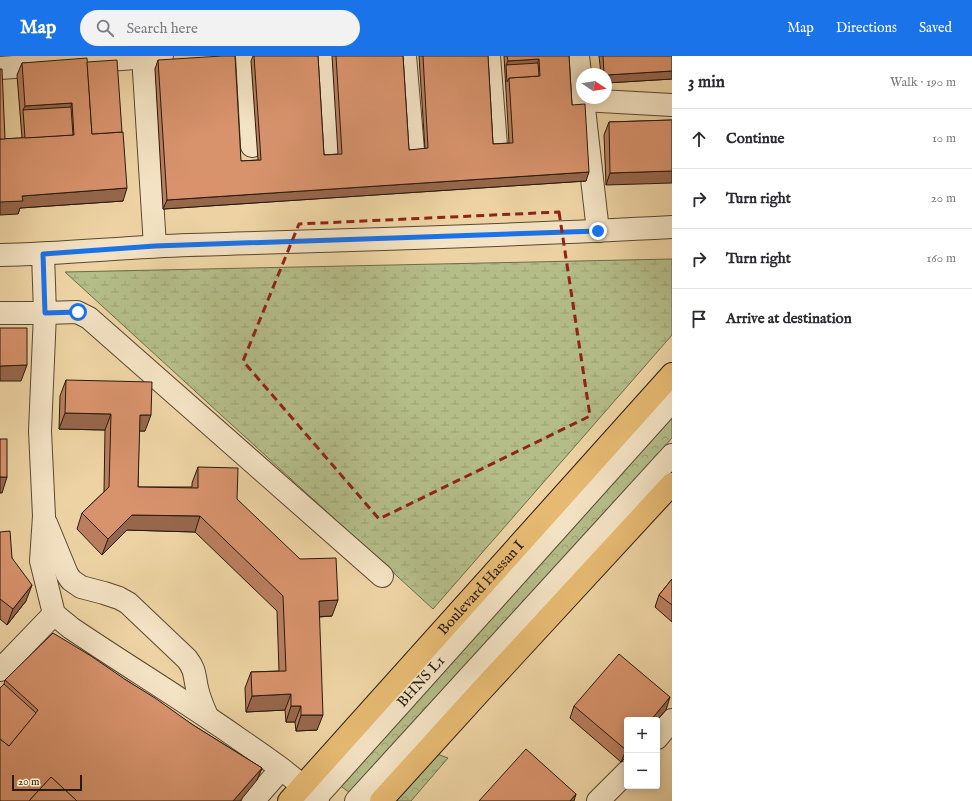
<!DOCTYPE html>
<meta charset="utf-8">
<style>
:root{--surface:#fff;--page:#f2f2f3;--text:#2b2b33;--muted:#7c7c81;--line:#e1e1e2;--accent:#1a73e8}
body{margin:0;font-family:"IM FELL English",serif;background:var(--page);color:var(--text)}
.controls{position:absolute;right:12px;bottom:12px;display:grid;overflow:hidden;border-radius:4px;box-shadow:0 2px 10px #0003}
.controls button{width:36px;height:36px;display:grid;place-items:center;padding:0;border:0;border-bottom:1px solid var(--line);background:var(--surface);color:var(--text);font:20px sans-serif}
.compass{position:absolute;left:576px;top:12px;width:36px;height:36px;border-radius:50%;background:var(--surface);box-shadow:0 2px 10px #0003;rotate:102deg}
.scale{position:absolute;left:12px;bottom:10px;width:70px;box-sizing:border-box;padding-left:4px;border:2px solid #281a0c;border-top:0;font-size:11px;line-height:14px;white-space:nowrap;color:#281a0c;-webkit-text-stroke:3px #f3e2c3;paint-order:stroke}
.stop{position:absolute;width:12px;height:12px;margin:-9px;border:3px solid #1a73e8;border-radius:50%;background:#fff}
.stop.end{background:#1a73e8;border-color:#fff;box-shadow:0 1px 4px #0008}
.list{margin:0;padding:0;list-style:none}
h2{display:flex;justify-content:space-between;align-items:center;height:52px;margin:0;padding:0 16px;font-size:17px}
h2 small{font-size:13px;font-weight:400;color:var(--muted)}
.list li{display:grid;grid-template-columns:26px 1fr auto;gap:12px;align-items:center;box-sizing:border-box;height:60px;padding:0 16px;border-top:1px solid var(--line)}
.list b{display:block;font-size:15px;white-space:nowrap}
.list em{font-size:13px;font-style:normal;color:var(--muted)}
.icon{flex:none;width:22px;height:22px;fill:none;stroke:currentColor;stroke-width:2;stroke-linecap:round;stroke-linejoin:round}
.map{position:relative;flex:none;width:672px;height:745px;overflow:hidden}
header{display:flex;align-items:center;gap:24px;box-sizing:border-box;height:56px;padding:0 20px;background:var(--accent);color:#fff}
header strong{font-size:19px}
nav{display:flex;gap:22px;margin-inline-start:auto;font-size:14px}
.search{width:280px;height:36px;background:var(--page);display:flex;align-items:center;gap:10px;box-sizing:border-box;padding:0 14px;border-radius:22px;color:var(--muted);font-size:15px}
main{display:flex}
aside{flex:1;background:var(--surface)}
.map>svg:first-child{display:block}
</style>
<header>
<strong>Map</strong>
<div class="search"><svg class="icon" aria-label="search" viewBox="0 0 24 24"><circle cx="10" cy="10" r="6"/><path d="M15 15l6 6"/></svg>Search here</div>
<nav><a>Map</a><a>Directions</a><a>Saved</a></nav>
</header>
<main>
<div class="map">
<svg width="672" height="745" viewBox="0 0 672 745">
<defs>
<pattern id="forest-crowns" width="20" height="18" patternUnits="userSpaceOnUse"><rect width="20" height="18" fill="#b4bd88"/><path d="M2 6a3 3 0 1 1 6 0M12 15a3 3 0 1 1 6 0" fill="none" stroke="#9ba274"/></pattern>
<pattern id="wetland-marsh" width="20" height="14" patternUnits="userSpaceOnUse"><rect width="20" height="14" fill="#b4bd88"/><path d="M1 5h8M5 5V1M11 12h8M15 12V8" fill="none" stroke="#9ba274"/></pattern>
</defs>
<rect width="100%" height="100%" fill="#edd3a3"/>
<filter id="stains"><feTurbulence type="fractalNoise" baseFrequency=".005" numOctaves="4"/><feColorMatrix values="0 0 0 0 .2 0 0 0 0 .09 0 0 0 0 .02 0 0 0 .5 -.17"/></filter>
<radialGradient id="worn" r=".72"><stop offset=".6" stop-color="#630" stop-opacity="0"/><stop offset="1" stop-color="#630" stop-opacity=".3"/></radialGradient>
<g fill="url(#forest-crowns)" stroke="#6e6c4a">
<path d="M672,342V382L350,737L334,725Z"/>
<path d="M434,697L448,702L411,745H394Z"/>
</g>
<path fill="url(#wetland-marsh)" stroke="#6e6c4a" d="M672,203V279L433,553L65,216Z"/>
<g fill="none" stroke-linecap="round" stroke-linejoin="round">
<g stroke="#594832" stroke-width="24">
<g id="minor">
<path d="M143,0L155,190"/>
<path d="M247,0L252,90"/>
<path d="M328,0L331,89"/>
<path d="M405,0L413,94"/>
<path d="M489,0L496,89"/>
<path d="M578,0L598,175"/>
<path d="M0,12L162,0"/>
<path d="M582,44L672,49"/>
<path d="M43,198L45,257L77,256L89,262L382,520"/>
<path d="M0,199C63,198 126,191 189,189C350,184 511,180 672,171"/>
<path d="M0,257H45L40,375L44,460L41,505L54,558L71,572C127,610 184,644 239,683C267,702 295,721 318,745"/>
<path d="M46,467L67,518L71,524L81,531L104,537L119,542L128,547L187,603C196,615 194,619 197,632C199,642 203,651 207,660"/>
<path d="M0,614L54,558"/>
<path d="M657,682L672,664"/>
<path d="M253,745L281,713"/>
<path id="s1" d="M313,745L672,345"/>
<path d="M356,745L672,399"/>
<path d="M598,745L627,716"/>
</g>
</g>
<g stroke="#281a0c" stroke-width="24">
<g id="major">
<path id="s2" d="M289,745L672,318"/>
<path d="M381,745L480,636L672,428"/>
</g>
</g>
<use href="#minor" stroke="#f3e2c3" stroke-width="22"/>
<use href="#major" stroke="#e6ba72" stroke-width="22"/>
</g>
<g fill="#ba7e5e" stroke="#281a0c">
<path d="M253,0H318L324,99L338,98L332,0H403L409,94L425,93L419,0H488L493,88L509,87L504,0H569L572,49L586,125L163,153L155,13L158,4L241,105L258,104L251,5Z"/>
<path d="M599,0H672V23L606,27V18H601Z"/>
<path d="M87,6L123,145L20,152L18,158L5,83L22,82L17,19L22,7Z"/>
<path d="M672,64L606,129L604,79L609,66Z"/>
<path d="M66,324L145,375H139L138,431H192V427L198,411L237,443L332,560L319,561L317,674L296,675L295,666H286L285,654L246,656L245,632L251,616L279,615L277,555L195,476L127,474L102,499L77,473L82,457L104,436L105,374L59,373L60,340Z"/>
<path d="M0,476L12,502L26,545L7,569L0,563Z"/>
<path d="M672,523V566L655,551L659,539Z"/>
<path d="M5,624H126L193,669L262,712L257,724L0,745L4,628Z"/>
<path d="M574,650L666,654L657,664H627V700L621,706L570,662Z"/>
</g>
<g fill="#97674c" stroke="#281a0c">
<path d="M539,3L536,11L506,9L508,5Z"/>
<path d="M672,15V23L606,27V19Z"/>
<path d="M72,47L68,60L23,54L25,50Z"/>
<path d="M672,115V127L606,129L610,117Z"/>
<path d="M589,116L586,125L163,153L167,144Z"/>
<path d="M127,132L123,145L20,152L18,158L0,159V146L22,140Z"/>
<path d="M27,309L21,325H0V310Z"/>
<path d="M65,357L111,358L105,374L59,373Z"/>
<path d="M140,359H151L145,375H134Z"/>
<path d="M0,421H7L2,437H0Z"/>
<path d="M132,459L200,460L195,476L127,474L102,499L108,483Z"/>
<path d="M32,529L26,545L7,569L13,553Z"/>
<path d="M338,544L332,560L313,561L319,545Z"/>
<path d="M291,638L285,654L246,656L252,640Z"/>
<path d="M670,641L666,654L657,664H651Z"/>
<path d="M291,650H301L295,666H286Z"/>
<path d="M301,659H323L317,674L296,675Z"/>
<path d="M627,692V700L621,706L626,694Z"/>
<path d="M262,712L257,724L240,745H233Z"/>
<path d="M576,738L574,745H570Z"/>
</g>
<g fill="#d8936d" stroke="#281a0c">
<path d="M222,0H235L241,105L261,104L254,0H318L324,99L342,98L336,0H403L409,94L428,92L423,0H488L493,88L513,87L509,22L540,20L539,3L508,5L507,0H569L572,49L585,48L589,116L167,144L158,4Z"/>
<path d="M603,0H672V15L606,19V18H604Z"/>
<path d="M87,2L92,78L123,76L127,132L22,140L23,145L0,146V83L74,79L72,47L25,50L22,7Z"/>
<path d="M117,4L122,76L92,78L87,6Z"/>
<path d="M538,7L539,20L509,22L507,26L506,9Z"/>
<path d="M0,13H2L5,83H0Z"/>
<path d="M71,51L73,79L25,82L23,54Z"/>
<path d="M672,64V115L610,117L609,66Z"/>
<path d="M0,272H27V309L0,310Z"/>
<path d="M66,324L152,326L151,359H140L138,431L198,432V411L238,412L237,443L300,503L336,502L338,544L319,545L323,659H301V650H291V638L252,640L251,616L286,615L283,540L200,460L132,459L108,483L82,457L109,431L111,358L65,357Z"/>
<rect x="0" y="383" width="7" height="38"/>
<path d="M10,475L12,502L32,529L13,553L0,543V476Z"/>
<path d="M672,523V549L659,539Z"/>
<path d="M53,577L91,600L126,624L155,642L193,669L262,712L233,745H77L51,721L29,745H0V683L9,690L38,654L5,624Z"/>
<path d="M619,598L670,641L651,664H627V692L626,694L574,650Z"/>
<path d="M4,628L36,657L9,690L0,683V632Z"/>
<path d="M526,693L576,738L570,745H479Z"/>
<path d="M51,721L77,745H29Z"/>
</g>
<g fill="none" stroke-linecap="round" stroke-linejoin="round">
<path stroke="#1a73e8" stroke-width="5" d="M78,256L45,257L43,198L155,190L598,175"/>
</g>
<path fill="none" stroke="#8f2418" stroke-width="3" stroke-dasharray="8 5" stroke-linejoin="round" d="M559,156L590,360L379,463L243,305L299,168Z"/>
<g text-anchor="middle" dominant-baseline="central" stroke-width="3.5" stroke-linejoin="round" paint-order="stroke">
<g font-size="15" fill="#281a0c" stroke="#f3e2c3">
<text stroke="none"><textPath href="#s2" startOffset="287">Boulevard Hassan I</textPath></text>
<text stroke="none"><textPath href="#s1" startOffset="161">BHNS L1</textPath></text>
</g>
</g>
<rect width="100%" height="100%" filter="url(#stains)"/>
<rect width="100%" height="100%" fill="url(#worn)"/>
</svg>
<div class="controls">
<button>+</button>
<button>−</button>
</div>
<svg class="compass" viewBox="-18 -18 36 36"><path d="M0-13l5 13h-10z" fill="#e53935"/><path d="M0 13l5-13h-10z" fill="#7c7c81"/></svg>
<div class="scale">20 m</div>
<div class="stop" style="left:78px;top:256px"></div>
<div class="stop end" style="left:598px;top:175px"></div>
</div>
<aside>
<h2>3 min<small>Walk · 190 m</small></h2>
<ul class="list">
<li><svg class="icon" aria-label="ahead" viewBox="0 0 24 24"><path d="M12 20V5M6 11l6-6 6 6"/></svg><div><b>Continue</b></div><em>10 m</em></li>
<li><svg class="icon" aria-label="right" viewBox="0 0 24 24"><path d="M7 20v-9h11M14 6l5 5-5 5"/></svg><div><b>Turn right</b></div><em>20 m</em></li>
<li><svg class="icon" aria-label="right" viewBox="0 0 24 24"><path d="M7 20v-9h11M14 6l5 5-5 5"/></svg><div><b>Turn right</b></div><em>160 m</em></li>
<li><svg class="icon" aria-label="arrive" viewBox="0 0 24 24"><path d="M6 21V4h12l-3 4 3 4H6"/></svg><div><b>Arrive at destination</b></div></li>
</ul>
</aside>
</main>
